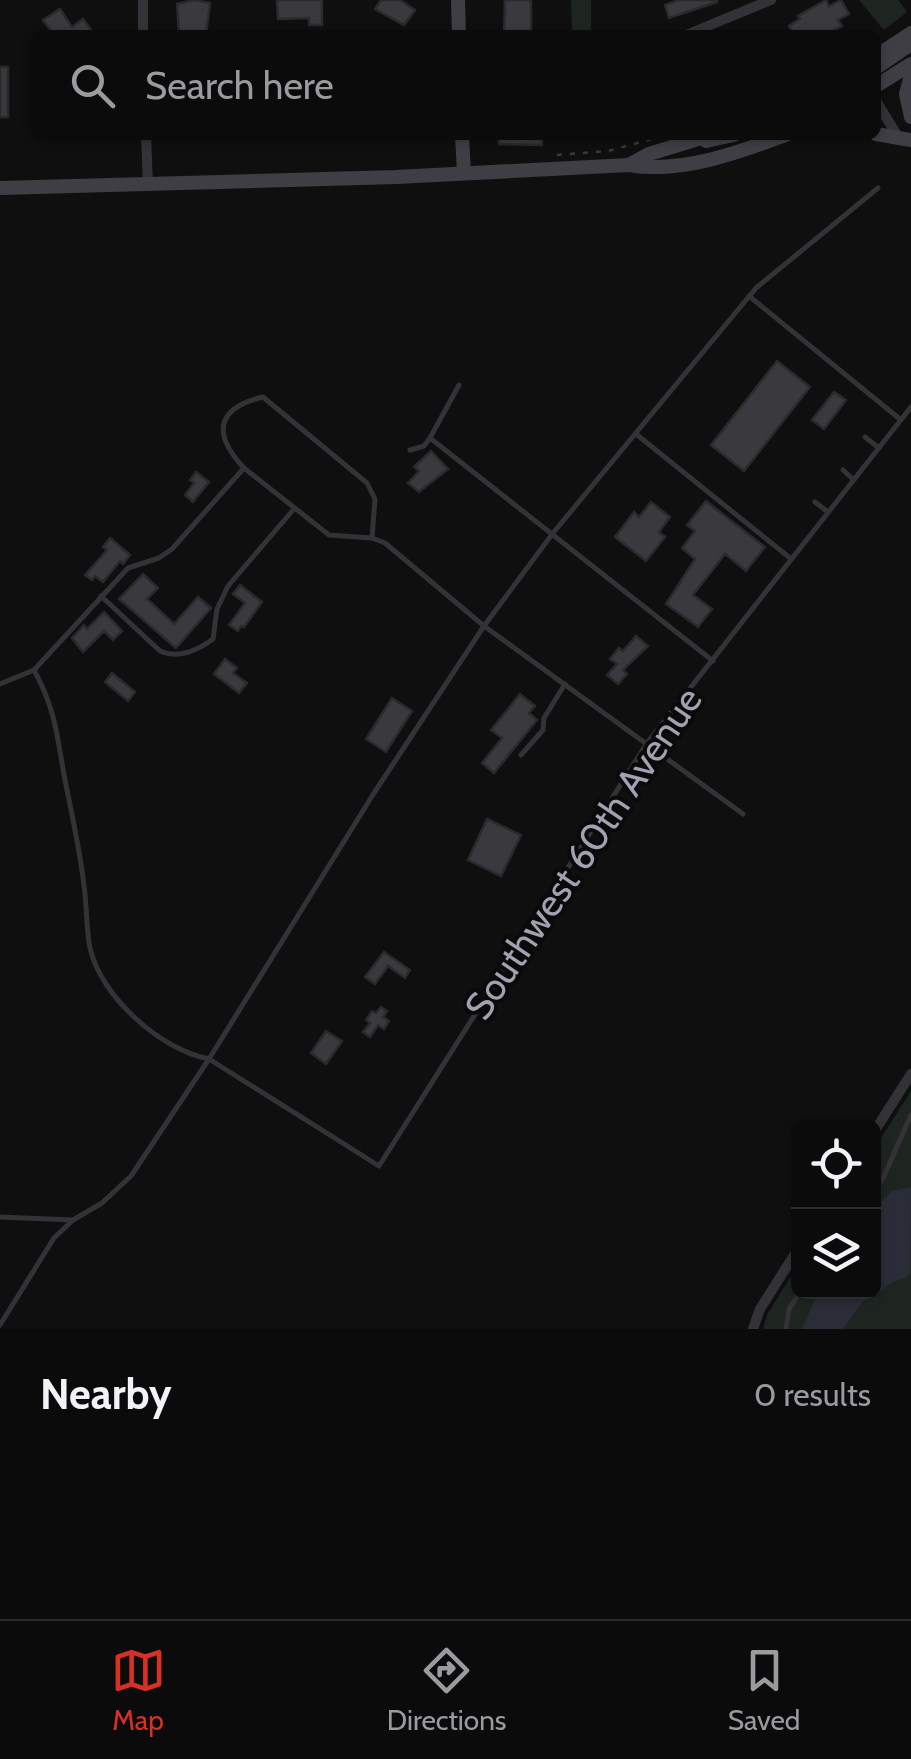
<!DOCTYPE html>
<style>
:root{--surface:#0b0b0c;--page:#19191a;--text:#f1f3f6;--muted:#9a9b9d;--line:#2b2b2d;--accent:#d93025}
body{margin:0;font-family:Cabin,sans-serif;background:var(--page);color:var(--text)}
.controls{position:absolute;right:30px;bottom:30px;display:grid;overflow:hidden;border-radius:15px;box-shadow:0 2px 8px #0004}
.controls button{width:90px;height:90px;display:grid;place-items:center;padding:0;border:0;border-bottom:2px solid var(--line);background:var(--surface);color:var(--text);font:50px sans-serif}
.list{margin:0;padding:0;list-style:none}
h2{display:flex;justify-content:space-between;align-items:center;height:130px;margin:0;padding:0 40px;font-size:42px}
h2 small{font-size:32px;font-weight:400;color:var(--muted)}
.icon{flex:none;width:55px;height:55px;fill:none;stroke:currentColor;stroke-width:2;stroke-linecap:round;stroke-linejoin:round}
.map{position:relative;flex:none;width:911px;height:1329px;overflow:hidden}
.search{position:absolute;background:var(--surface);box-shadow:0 2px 8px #0004;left:30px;right:30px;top:30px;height:110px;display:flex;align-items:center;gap:25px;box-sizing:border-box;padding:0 35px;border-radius:15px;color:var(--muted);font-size:38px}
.sheet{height:290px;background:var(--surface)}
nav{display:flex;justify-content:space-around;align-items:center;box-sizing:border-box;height:140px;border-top:2px solid var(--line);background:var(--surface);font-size:28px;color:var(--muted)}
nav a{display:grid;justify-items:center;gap:5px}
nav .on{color:var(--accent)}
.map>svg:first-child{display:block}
</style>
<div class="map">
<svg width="911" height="1329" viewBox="0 0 911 1329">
<rect width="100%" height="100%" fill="#0f0f10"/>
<g fill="#1e2521">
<path d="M571,0H591V32L572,33Z"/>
<path d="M859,0H898L907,12L884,30Z"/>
<path d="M911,1091V1329H763L767,1315L798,1265V1292H874V1149Z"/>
</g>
<path fill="#2a2d37" d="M911,1187L910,1273L906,1278C882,1282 881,1298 863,1301L843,1329H802L818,1292H874V1209L892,1191Z"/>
<g fill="#3a393d" stroke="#2a292c" stroke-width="2.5">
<path d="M194,0L210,3L206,35L179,33L177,4Z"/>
<path d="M277,0H322V25H309V18L278,19Z"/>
<path d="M381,0H400L415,10L404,25L375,9Z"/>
<path d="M505,0H531V35H504Z"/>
<path d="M679,0H717V2L669,18L665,5Z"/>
<path d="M826,0L829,6L841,0L849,14L838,20L842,26L825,35H794L789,26L800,19L798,16Z"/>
<path d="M60,9L72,27L83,19L95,35L52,32L43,20Z"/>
<rect x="0" y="67" width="8" height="50"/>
<path d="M498,135H541L542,145L499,144Z"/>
<path d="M777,361L810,387L744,471L711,445Z"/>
<path d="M834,392L846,400L824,429L812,420Z"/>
<path d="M431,451L448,469L419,492L408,483L419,471L414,467Z"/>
<path d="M196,472L209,482L193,502L185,495L194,483L190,480Z"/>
<path d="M706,501L765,547L746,571L725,554L693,595L712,609L698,627L666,604L695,559L682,548L695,531L687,525Z"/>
<path d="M651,502L670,517L659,532L665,537L646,561L615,537L634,512L639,517Z"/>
<path d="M110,538L130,555L123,564L120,561L103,582L95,576L92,580L85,575L107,550L103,547Z"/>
<path d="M143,574L158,588L147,599L174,624L198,597L211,608L176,648L119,599Z"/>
<path d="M240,585L262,602L244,627L241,626L238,631L229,625L245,603L233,594Z"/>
<path d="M104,612L122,631L113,640L104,631L83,652L72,638L84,625L87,629Z"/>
<path d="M636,636L648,646L623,670L627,674L618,684L607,675L617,664L610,659L619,648L623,651Z"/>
<path d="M225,659L237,668L233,673L247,683L239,693L214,674Z"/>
<path d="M112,673L135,692L128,701L105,682Z"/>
<path d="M520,694L535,706L529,713L537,720L494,773L482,763L502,738L491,730Z"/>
<path d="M392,698L412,711L386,752L366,739Z"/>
<path d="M487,819L521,835L501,876L468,860Z"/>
<path d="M384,952L410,970L405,978L388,966L375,984L365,977Z"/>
<path d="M381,1007L387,1011L383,1017L389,1021L384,1029L378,1025L370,1037L363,1032L370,1023L366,1020L372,1011L376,1013Z"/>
<path d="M326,1031L342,1041L326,1064L311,1053Z"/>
</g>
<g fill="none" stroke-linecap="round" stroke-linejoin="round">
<path stroke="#38383e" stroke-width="2.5" stroke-dasharray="5 8" stroke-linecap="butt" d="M557,155L608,151L652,139"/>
<g stroke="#333237" stroke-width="5">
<path d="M749,296L901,420"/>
<path d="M459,385L430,438L713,661"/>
<path d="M636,434L790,558"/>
<path d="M865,437L879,448"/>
<path d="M410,450L424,446L430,438"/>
<path d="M244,468L329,535L372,538L385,543L484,626L743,814"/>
<path d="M843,470L854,480"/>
<path d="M815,502L828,512"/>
<path d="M101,596L160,651C178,659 198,650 213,639L217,609L228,586L293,510"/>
<path d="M34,670C56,710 57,737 65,780C72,815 80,850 84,886C87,906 86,928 90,948C101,997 161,1050 209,1059L379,1166L647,743L911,407"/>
<path d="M0,684L34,670L128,568L159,558L172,549L244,468C212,434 216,408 263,397L367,483L375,499L372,538"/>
<path d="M521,755L543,730L544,718L565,684"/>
<path d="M874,1191L883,1178L911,1115"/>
<path d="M0,1217L73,1220"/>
<path d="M0,1325L54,1238L73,1220L102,1203L131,1176L209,1059L374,793L484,626L553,533L756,288L878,188"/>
<path d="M786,1329L789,1309L800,1292"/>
</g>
<g stroke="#333237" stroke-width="10">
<path d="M143,0V35"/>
<path d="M686,35L771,0"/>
<path d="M876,101L897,135"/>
<path d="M146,135L148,184"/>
<path d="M874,1132L911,1074"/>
<path d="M753,1329L760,1309L798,1249"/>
</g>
<g stroke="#3f3e45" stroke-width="14">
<path d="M458,0L459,35"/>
<path d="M876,56L911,33"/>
<path d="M876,68L911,44"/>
<path d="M911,75L906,94L911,117"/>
<path d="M876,86L911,64"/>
<path d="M876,134L911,140"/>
<path d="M462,135L464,173"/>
<path d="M706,141L734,135"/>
<path d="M629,165L649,154L711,135"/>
<path d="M0,188L396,177L629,165C681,174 737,153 786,135"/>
</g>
</g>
<g text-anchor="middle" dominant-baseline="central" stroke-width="8" stroke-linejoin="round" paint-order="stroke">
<g font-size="38" fill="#a1a1b1" stroke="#0a0a0b">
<text transform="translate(583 853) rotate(-56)">Southwest 60th Avenue</text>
</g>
</g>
</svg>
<div class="controls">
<button><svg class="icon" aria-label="locate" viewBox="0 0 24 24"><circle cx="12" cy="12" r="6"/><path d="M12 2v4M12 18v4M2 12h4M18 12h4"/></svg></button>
<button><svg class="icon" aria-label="layers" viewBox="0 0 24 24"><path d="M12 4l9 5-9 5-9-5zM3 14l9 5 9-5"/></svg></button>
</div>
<div class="search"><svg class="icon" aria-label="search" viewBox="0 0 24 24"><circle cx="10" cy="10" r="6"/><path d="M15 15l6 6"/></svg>Search here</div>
</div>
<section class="sheet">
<h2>Nearby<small>0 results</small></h2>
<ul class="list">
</ul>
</section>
<nav>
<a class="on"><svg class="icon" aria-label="map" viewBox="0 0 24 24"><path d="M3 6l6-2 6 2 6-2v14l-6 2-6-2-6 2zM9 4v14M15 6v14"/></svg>Map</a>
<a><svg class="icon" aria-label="directions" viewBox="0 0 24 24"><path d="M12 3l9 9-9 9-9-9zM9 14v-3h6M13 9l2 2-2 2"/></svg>Directions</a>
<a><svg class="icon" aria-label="saved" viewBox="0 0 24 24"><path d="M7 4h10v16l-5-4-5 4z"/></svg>Saved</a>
</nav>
